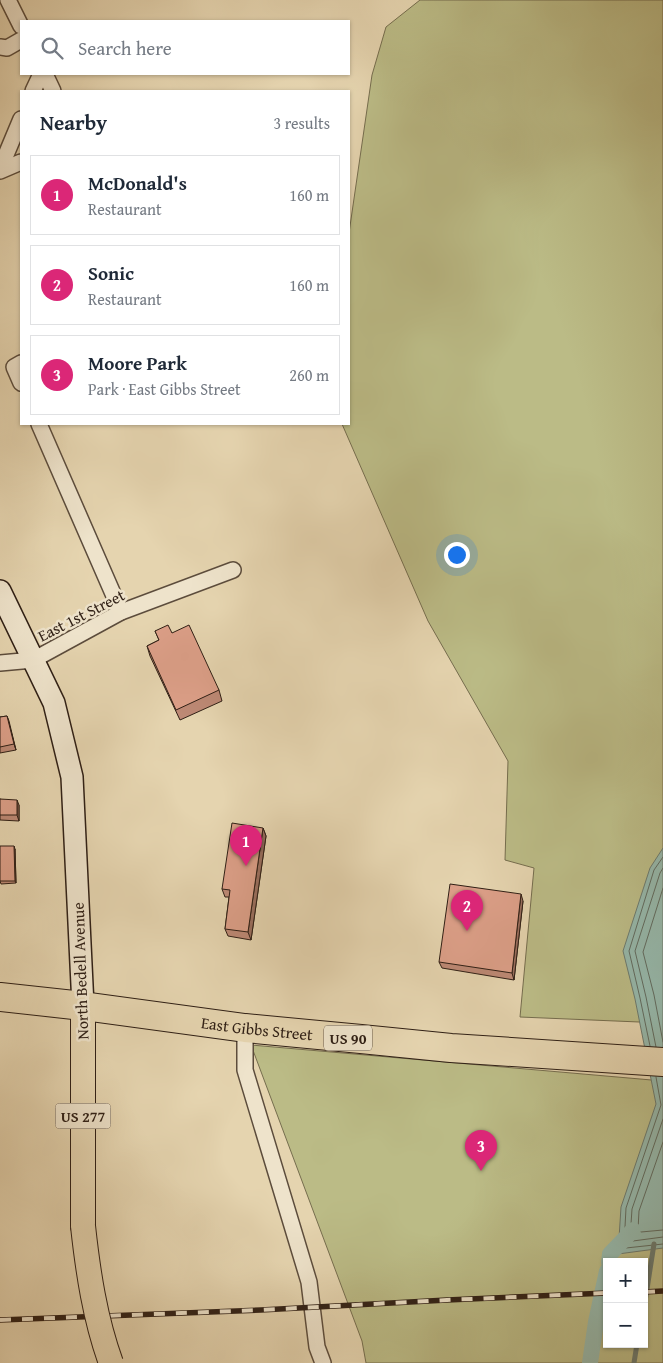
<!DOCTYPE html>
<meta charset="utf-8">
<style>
:root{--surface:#fff;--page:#f2f2f3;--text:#1f2937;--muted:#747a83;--line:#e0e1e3;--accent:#db2777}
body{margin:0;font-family:"Gentium Book Plus",serif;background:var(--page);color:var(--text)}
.controls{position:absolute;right:15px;bottom:15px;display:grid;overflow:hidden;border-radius:0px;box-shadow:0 1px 4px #0004}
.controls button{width:45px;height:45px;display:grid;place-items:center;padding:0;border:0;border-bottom:1px solid var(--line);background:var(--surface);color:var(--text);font:25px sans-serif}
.you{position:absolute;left:456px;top:554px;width:18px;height:18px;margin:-12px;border:4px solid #fff;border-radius:50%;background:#1a73e8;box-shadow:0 0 0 8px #1a73e833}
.badge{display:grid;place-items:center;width:32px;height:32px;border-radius:50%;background:var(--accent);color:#fff;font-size:16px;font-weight:700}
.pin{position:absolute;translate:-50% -41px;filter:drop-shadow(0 1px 2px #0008)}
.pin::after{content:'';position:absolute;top:26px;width:18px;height:15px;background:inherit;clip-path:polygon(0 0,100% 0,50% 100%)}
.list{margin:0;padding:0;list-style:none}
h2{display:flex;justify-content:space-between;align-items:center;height:65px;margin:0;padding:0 20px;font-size:21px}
h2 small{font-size:16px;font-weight:400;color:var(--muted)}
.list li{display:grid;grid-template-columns:32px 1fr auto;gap:15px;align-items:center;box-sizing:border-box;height:80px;margin:0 10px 10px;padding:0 10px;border:1px solid var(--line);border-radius:0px}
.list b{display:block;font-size:19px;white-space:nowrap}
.list p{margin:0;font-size:16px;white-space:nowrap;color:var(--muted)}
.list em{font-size:16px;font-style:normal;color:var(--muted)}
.icon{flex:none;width:28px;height:28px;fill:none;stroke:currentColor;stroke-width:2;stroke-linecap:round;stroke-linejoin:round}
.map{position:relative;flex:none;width:663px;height:1363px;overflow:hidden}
.search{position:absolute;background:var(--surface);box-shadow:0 1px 4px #0004;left:20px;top:20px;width:330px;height:55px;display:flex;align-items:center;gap:12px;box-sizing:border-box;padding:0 18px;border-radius:0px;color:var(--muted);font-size:19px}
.panel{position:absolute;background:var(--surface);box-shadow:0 1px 4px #0004;left:20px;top:90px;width:330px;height:335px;border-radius:0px}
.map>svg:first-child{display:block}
</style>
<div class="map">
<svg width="663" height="1363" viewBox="0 0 663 1363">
<rect width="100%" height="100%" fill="#e5d4af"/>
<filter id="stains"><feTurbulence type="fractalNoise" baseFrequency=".004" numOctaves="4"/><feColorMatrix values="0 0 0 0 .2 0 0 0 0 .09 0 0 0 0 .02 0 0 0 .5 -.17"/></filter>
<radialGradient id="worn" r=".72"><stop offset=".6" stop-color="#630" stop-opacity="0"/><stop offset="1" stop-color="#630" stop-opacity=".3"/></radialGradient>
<g fill="#bbbb86" stroke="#756d4e" fill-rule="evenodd">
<path d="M420,0H663V1023L520,1017L534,868L505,860L508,761L428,621L342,424H349V233L372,75L386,27Z"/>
<path d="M251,1045L663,1081V1363H366L362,1341ZM607,1262H644V1344H607Z"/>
</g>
<path fill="#96b8ab" stroke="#6d7b6f" d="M663,848V1248L618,1254L621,1207L656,1104L635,999L623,951L650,868Z"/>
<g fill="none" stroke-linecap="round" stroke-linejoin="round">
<g stroke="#626c60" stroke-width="1">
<path d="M663,888L643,952L654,995L663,1042"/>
<path d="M650,1046L640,998L629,951L654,870L663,857"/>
<path d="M656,1047L646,997L635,951L660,873L663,868"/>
<path d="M656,1077L661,1105L626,1208L624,1246L626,1248L663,1244"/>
<path d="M663,1119L632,1209L630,1239L633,1241L663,1237"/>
<path d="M663,1142L639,1211L638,1230L641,1232L663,1230"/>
</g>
<g stroke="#6d7b6f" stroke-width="5">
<path d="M644,1308L654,1244"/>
<path d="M634,1363L637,1344"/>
</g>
<g stroke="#96b8ab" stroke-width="16">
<path d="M609,1262L610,1254L633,1230"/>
<path d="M590,1363L596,1322L607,1271"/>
</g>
<g stroke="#5c4c3c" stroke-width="18">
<g id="street">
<path d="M8,0L21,26"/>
<path d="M0,47L7,48L21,40"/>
<path d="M45,74L53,91"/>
<path d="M33,91L41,74"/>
<path d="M0,169L21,119"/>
<path d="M0,171L21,162"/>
<path d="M21,363L14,367L21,383"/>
<path d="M39,424L121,612"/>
<path d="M0,663L33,660L121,612L233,570"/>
<path d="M245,1028V1070L309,1282L317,1347L323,1363"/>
</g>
</g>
<g stroke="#2f1f15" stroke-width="24">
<path id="secondary" d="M0,591L54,703L72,777L83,1006"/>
</g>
<g stroke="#2f1f15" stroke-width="26">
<path id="primary" d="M83,1226V1006"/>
</g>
<g stroke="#2f1f15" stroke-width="30">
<g id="highway">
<path id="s1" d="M0,997L83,1006L245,1028L361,1039L451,1048L663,1062"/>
</g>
</g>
<use href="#street" stroke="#eee3cb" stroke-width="15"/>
<use href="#secondary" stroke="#eee3cb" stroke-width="21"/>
<use href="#primary" stroke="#e5d4af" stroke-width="24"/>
<use href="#highway" stroke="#e5d4af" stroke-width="28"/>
<g stroke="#2f1f15" stroke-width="5.5">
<g id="rail">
<path d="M644,1292L663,1291"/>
<path d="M0,1320L261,1310L447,1300L607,1293"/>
</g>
</g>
<use href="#rail" stroke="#eee3cb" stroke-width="4" stroke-dasharray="11" stroke-linecap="butt"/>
<g stroke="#2f1f15" stroke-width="26" stroke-linecap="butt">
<path id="primary-bridge" d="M83,1226C88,1272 95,1319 111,1363"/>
</g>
<use href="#primary-bridge" stroke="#e5d4af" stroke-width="24"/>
</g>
<g fill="#bd8975" stroke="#2f1f15">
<path d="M155,631L172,633L219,690L222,701L180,720L150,656L147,646L159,640Z"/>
<path d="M7,716L16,750L0,753V717Z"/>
<path d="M0,799L19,805V821L0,820Z"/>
<path d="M263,828L266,836L251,940L228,936L225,929L229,897H225L222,889Z"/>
<path d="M15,849L16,883L1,884L0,881Z"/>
<path d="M523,901L514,980L442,968L439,962Z"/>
</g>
<g fill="#9a6f5f" stroke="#2f1f15">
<path d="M7,716L9,721L16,750L14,744Z"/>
<path d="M17,800L19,805V821L17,815Z"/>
<path d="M263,828L266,836L251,940L248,932Z"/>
<path d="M14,846L15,849L16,883L15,881Z"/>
<path d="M521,894L523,901L514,980L512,973Z"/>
</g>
<g fill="#dc9f88" stroke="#2f1f15">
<path d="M168,625L172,633L189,625L219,690L176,710L147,646L159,640L155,631Z"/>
<path d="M7,716L14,744L0,747V717Z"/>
<path d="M0,799L17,800V815H0Z"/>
<path d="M232,823L263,828L248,932L225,929L230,890L222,889Z"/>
<path d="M0,846H14L15,881H0Z"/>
<path d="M450,884L521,894L512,973L439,962Z"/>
</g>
<g text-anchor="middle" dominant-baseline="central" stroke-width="5" stroke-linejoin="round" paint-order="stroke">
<g fill="#eee3cb" stroke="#685a4c" stroke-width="1">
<rect x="324" y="1025.5" width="48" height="25" rx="4"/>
<rect x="55.5" y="1103.5" width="55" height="25" rx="4"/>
</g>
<g font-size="15" font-weight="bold" fill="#2f1f15">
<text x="348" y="1038">US 90</text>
<text x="83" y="1116">US 277</text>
</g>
<g font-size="16" fill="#2f1f15" stroke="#eee3cb">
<text transform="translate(81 615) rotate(-27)">East 1st Street</text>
<text transform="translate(80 971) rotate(-92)">North Bedell Avenue</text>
<text stroke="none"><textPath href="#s1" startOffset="259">East Gibbs Street</textPath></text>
</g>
</g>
<rect width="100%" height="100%" filter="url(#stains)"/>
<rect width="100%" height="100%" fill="url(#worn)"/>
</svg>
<div class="controls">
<button>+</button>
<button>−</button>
</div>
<div class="you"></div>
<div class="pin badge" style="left:246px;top:866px">1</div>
<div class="pin badge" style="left:467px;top:931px">2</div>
<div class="pin badge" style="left:481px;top:1171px">3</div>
<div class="search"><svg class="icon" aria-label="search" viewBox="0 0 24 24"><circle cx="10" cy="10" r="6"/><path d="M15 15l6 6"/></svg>Search here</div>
<section class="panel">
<h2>Nearby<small>3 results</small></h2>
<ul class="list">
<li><span class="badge">1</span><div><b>McDonald's</b><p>Restaurant</p></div><em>160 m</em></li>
<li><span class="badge">2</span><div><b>Sonic</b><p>Restaurant</p></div><em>160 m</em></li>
<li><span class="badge">3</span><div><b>Moore Park</b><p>Park · East Gibbs Street</p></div><em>260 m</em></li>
</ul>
</section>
</div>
